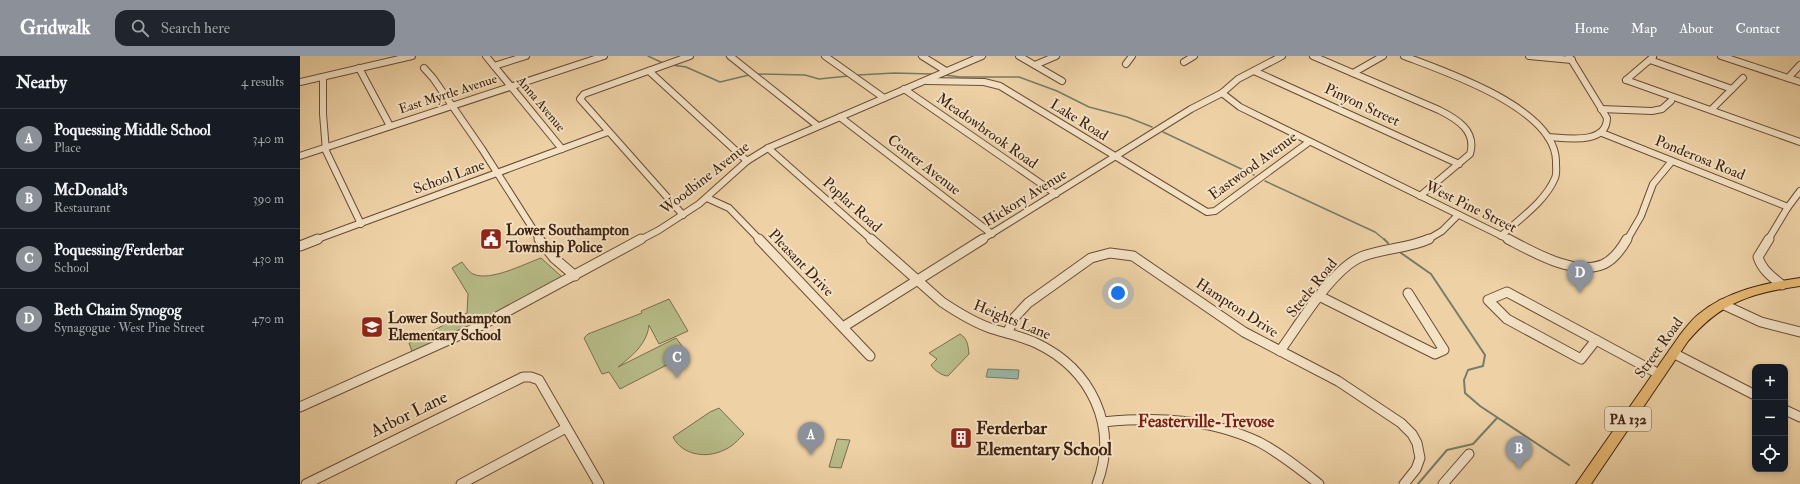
<!DOCTYPE html>
<meta charset="utf-8">
<style>
:root{--surface:#171b24;--page:#20242c;--text:#f1f3f6;--muted:#9ea1a6;--line:#363941;--accent:#8c9099}
body{margin:0;font-family:"IM FELL Double Pica",serif;background:var(--page);color:var(--text)}
.controls{position:absolute;right:12px;bottom:12px;display:grid;overflow:hidden;border-radius:8px;box-shadow:0 2px 6px #0003}
.controls button{width:36px;height:36px;display:grid;place-items:center;padding:0;border:0;border-bottom:1px solid var(--line);background:var(--surface);color:var(--text);font:20px sans-serif}
.you{position:absolute;left:818px;top:237px;width:14px;height:14px;margin:-10px;border:3px solid #fff;border-radius:50%;background:#1a73e8;box-shadow:0 0 0 6px #1a73e833}
.badge{display:grid;place-items:center;width:26px;height:26px;border-radius:50%;background:var(--accent);color:#fff;font-size:13px;font-weight:700}
.pin{position:absolute;translate:-50% -33px;filter:drop-shadow(0 1px 2px #0008)}
.pin::after{content:'';position:absolute;top:21px;width:14px;height:12px;background:inherit;clip-path:polygon(0 0,100% 0,50% 100%)}
.list{margin:0;padding:0;list-style:none}
h2{display:flex;justify-content:space-between;align-items:center;height:52px;margin:0;padding:0 16px;font-size:17px}
h2 small{font-size:13px;font-weight:400;color:var(--muted)}
.list li{display:grid;grid-template-columns:26px 1fr auto;gap:12px;align-items:center;box-sizing:border-box;height:60px;padding:0 16px;border-top:1px solid var(--line)}
.list b{display:block;font-size:15px;white-space:nowrap}
.list p{margin:0;font-size:13px;white-space:nowrap;color:var(--muted)}
.list em{font-size:13px;font-style:normal;color:var(--muted)}
.icon{flex:none;width:22px;height:22px;fill:none;stroke:currentColor;stroke-width:2;stroke-linecap:round;stroke-linejoin:round}
.map{position:relative;flex:none;width:1500px;height:428px;overflow:hidden}
header{display:flex;align-items:center;gap:24px;box-sizing:border-box;height:56px;padding:0 20px;background:var(--accent);color:#fff}
header strong{font-size:19px}
nav{display:flex;gap:22px;margin-inline-start:auto;font-size:14px}
.search{width:280px;height:36px;background:var(--page);display:flex;align-items:center;gap:10px;box-sizing:border-box;padding:0 14px;border-radius:12px;color:var(--muted);font-size:15px}
main{display:flex}
aside{flex:1;background:var(--surface)}
.map>svg:first-child{display:block}
</style>
<header>
<strong>Gridwalk</strong>
<div class="search"><svg class="icon" aria-label="search" viewBox="0 0 24 24"><circle cx="10" cy="10" r="6"/><path d="M15 15l6 6"/></svg>Search here</div>
<nav><a>Home</a><a>Map</a><a>About</a><a>Contact</a></nav>
</header>
<main>
<aside>
<h2>Nearby<small>4 results</small></h2>
<ul class="list">
<li><span class="badge">A</span><div><b>Poquessing Middle School</b><p>Place</p></div><em>340 m</em></li>
<li><span class="badge">B</span><div><b>McDonald's</b><p>Restaurant</p></div><em>390 m</em></li>
<li><span class="badge">C</span><div><b>Poquessing/Ferderbar</b><p>School</p></div><em>430 m</em></li>
<li><span class="badge">D</span><div><b>Beth Chaim Synogog</b><p>Synagogue · West Pine Street</p></div><em>470 m</em></li>
</ul>
</aside>
<div class="map">
<svg width="1500" height="428" viewBox="0 0 1500 428">
<rect width="100%" height="100%" fill="#eed2a6"/>
<filter id="stains"><feTurbulence type="fractalNoise" baseFrequency=".005" numOctaves="4"/><feColorMatrix values="0 0 0 0 .2 0 0 0 0 .09 0 0 0 0 .02 0 0 0 .5 -.17"/></filter>
<radialGradient id="worn" r=".72"><stop offset=".6" stop-color="#630" stop-opacity="0"/><stop offset="1" stop-color="#630" stop-opacity=".3"/></radialGradient>
<g fill="#b7bc88" stroke="#7a6e4c">
<path d="M241,202L262,221L189,263L113,298L109,287L167,257L168,238L152,212L162,206C165,210 169,216 173,218C190,226 224,208 241,202Z"/>
<path d="M369,243L388,275L359,288L349,269C347,288 332,300 318,311L376,282L388,298L320,333L309,316L302,318L284,282L288,278L342,257L341,255Z"/>
<path d="M660,278C668,283 668,290 669,298L648,320C642,320 634,314 631,309L637,303L629,297Z"/>
<path d="M419,352L444,378C438,384 432,391 424,394C406,403 382,399 373,381L410,356Z"/>
<path d="M537,383L550,384L541,412L529,411Z"/>
</g>
<path fill="#99b8a6" stroke="#757c6a" d="M688,313L719,314L718,323L686,321Z"/>
<g fill="none" stroke-linecap="round" stroke-linejoin="round">
<g stroke="#757c6a" stroke-width="1.5">
<path d="M348,0L363,7"/>
<path d="M372,9L386,11L420,26L449,19"/>
<path d="M458,18L505,19L519,23L548,20"/>
<path d="M558,19L594,17L632,18"/>
<path d="M644,19L660,21H719L757,35L789,51L827,61L852,71"/>
<path d="M863,76L954,119"/>
<path d="M965,125L1075,176L1085,184"/>
</g>
<g stroke="#757c6a" stroke-width="2">
<path d="M1084,183L1088,187"/>
<path d="M1101,197L1131,218L1185,299L1183,310L1168,314L1164,324L1165,337L1180,350L1269,409"/>
<path d="M1118,428L1147,394L1173,388L1197,362"/>
</g>
<g stroke="#6a4d36" stroke-width="8">
<g id="minor-far1">
<path d="M186,0L262,93"/>
<path d="M430,0L518,70"/>
<path d="M525,0L584,42"/>
<path d="M622,0L646,15"/>
<path d="M719,0L762,25"/>
<path d="M1013,0L1139,54C1157,63 1177,75 1170,98L1120,140"/>
<path d="M1104,0C1146,16 1258,53 1256,107C1256,112 1257,118 1255,122C1245,146 1219,163 1201,180"/>
<path d="M1229,0L1272,4"/>
<path d="M1421,0L1500,26"/>
<path d="M1350,4L1432,33"/>
<path d="M884,6L894,0"/>
<path d="M826,8L832,0"/>
<path d="M735,9L756,0"/>
<path d="M194,10L226,0"/>
<path d="M59,12L90,70"/>
<path d="M124,12L133,22L182,93L240,184"/>
<path d="M349,15L447,105"/>
<path d="M954,15L1159,108"/>
<path d="M1053,17L1083,0"/>
<path d="M23,21V58L26,95L61,168"/>
<path d="M1488,22L1500,9"/>
<path d="M1326,24L1500,86"/>
<path d="M1326,24L1353,1"/>
<path d="M627,25L684,26L700,30L907,156L915,155L1009,86"/>
<path d="M0,26L112,0"/>
<path d="M604,33L756,138"/>
<path d="M922,37L940,51L1210,184"/>
<path d="M1301,53L1352,55L1362,53L1371,45"/>
<path d="M1411,54L1443,22"/>
<path d="M540,61L692,178"/>
<path d="M1302,77L1488,151"/>
<path d="M1248,81C1266,82 1307,89 1307,62L1269,0"/>
<path d="M468,92L572,184"/>
<path d="M0,100L304,0"/>
<path d="M407,142L429,152L460,184"/>
<path d="M383,159L280,43L284,38L390,0"/>
<path d="M15,184L308,76"/>
<path d="M340,184L359,174L399,148L447,105L468,92L682,0"/>
<path d="M681,184L891,53L922,37L938,23L982,0"/>
<path d="M1127,184L1142,175L1158,159"/>
<path d="M1327,184L1341,160L1353,128L1372,105"/>
<path d="M1468,184L1488,151L1500,135"/>
</g>
</g>
<g stroke="#6a4d36" stroke-width="11">
<g id="minor">
<path d="M239,183L254,202L275,220"/>
<path d="M459,183L570,300"/>
<path d="M571,183L642,246C657,256 673,266 690,272C705,277 721,280 736,287C791,313 819,370 797,428"/>
<path d="M1208,183C1233,196 1275,221 1304,208C1314,203 1322,192 1327,183"/>
<path d="M1469,183L1458,201C1462,214 1472,221 1482,229"/>
<path d="M0,190L18,183"/>
<path d="M1207,236L1296,284L1281,303L1207,263L1188,244Z"/>
<path d="M1021,241L1135,298L1144,294L1108,237"/>
<path d="M1422,248L1461,266L1500,276"/>
<path d="M543,271L683,183"/>
<path d="M707,277L715,261L728,247L791,202L810,197L833,200L944,276L1038,325L1101,367L1112,378L1117,387L1120,402L1116,413L1104,428"/>
<path d="M1296,284L1359,318"/>
<path d="M980,295C999,269 1032,213 1061,201C1083,192 1107,193 1129,183"/>
<path d="M1373,297L1455,339"/>
<path d="M0,351L182,269L341,183"/>
<path d="M1485,354L1500,361"/>
<path d="M803,366C856,361 909,362 959,386C980,397 1000,413 1019,428"/>
<path d="M6,428L223,321H231L239,324L299,428"/>
<path d="M161,428L266,372"/>
<path d="M1143,428L1169,398"/>
</g>
</g>
<g stroke="#3e2110" stroke-width="2">
<path id="major" d="M1500,222V230C1451,237 1421,246 1388,285L1291,428H1276L1380,279C1386,272 1391,264 1399,258C1427,235 1465,227 1500,222Z"/>
</g>
<use href="#minor-far1" stroke="#f4e2c5" stroke-width="6"/>
<use href="#minor" stroke="#f4e2c5" stroke-width="9"/>
<use href="#major" fill="#e7b973" fill-rule="evenodd"/>
</g>
<defs>
<g id="civic-square" transform="scale(1.15)"><rect x="-9" y="-9" width="18" height="18" rx="4" fill="#8f2418" stroke="#f4e2c5"/><path d="M-.6-6.5H3V-4.5H.6V-3L4-1V1h2V6H-6V1h2V-1L-.6-3ZM-1.2 2.5V6h2.4V2.5Z" fill="#fff"/></g>
<g id="school-square" transform="scale(1.15)"><rect x="-9" y="-9" width="18" height="18" rx="4" fill="#8f2418" stroke="#f4e2c5"/><path d="M0-5L7-2L0 1L-7-2ZM-4 1L0 2.5L4 1V4Q0 6-4 4Z" fill="#fff"/></g>
<g id="building-square" transform="scale(1.15)"><rect x="-9" y="-9" width="18" height="18" rx="4" fill="#8f2418" stroke="#f4e2c5"/><path d="M-4-6H4V6H1V3H-1V6H-4ZM-2.5-4.3h1.7v1.8h-1.7ZM.8-4.3h1.7v1.8H.8ZM-2.5-1h1.7V.8h-1.7ZM.8-1h1.7V.8H.8Z" fill="#fff"/></g>
</defs>
<g fill-rule="evenodd">
<use href="#civic-square" x="191" y="183"/>
<use href="#school-square" x="72" y="271"/>
<use href="#building-square" x="661" y="382"/>
</g>
<g text-anchor="middle" dominant-baseline="central" stroke-width="4" stroke-linejoin="round" paint-order="stroke">
<g font-size="13" fill="#3e2110" stroke="#f4e2c5">
<text transform="translate(148 38) rotate(-18)">East Myrtle Avenue</text>
<text transform="translate(241 48) rotate(50)">Anna Avenue</text>
</g>
<rect fill="#f4e2c5" stroke="#755b46" stroke-width="1" x="1305" y="351" width="46" height="24" rx="3"/>
<g font-size="14" font-weight="bold" fill="#3e2110">
<text x="1328" y="363">PA 132</text>
</g>
<g font-size="15" fill="#3e2110" stroke="#f4e2c5">
<text transform="translate(1062 49) rotate(25)">Pinyon Street</text>
<text transform="translate(779 64) rotate(32)">Lake Road</text>
<text transform="translate(687 75) rotate(35)">Meadowbrook Road</text>
<text transform="translate(1400 102) rotate(22)">Ponderosa Road</text>
<text transform="translate(624 109) rotate(38)">Center Avenue</text>
<text transform="translate(953 110) rotate(-36)">Eastwood Avenue</text>
<text transform="translate(149 121) rotate(-20)">School Lane</text>
<text transform="translate(405 122) rotate(-38)">Woodbine Avenue</text>
<text transform="translate(725 142) rotate(-32)">Hickory Avenue</text>
<text transform="translate(552 149) rotate(42)">Poplar Road</text>
<text transform="translate(1171 151) rotate(26)">West Pine Street</text>
<text transform="translate(501 207) rotate(46)">Pleasant Drive</text>
<text transform="translate(1012 232) rotate(-51)">Steele Road</text>
<text transform="translate(937 252) rotate(33)">Hampton Drive</text>
<text transform="translate(712 264) rotate(22)">Heights Lane</text>
<text transform="translate(1359 292) rotate(-54)">Street Road</text>
</g>
<g font-size="15" font-weight="bold" fill="#3e2110" stroke="#f4e2c5" text-anchor="start">
<text x="206" y="174">Lower Southampton<tspan x="206" dy="17">Township Police</tspan></text>
<text x="88" y="262">Lower Southampton<tspan x="88" dy="17">Elementary School</tspan></text>
</g>
<g font-size="17" font-weight="bold" fill="#7a1f14" stroke="#f4e2c5">
<text x="906" y="365">Feasterville-Trevose</text>
</g>
<g font-size="18" fill="#3e2110" stroke="#f4e2c5">
<text transform="translate(109 358) rotate(-26)">Arbor Lane</text>
</g>
<g font-size="18" font-weight="bold" fill="#3e2110" stroke="#f4e2c5" text-anchor="start">
<text x="676" y="372">Ferderbar<tspan x="676" dy="21">Elementary School</tspan></text>
</g>
</g>
<rect width="100%" height="100%" filter="url(#stains)"/>
<rect width="100%" height="100%" fill="url(#worn)"/>
</svg>
<div class="controls">
<button>+</button>
<button>−</button>
<button><svg class="icon" aria-label="locate" viewBox="0 0 24 24"><circle cx="12" cy="12" r="6"/><path d="M12 2v4M12 18v4M2 12h4M18 12h4"/></svg></button>
</div>
<div class="you"></div>
<div class="pin badge" style="left:511px;top:399px">A</div>
<div class="pin badge" style="left:1219px;top:413px">B</div>
<div class="pin badge" style="left:377px;top:322px">C</div>
<div class="pin badge" style="left:1280px;top:237px">D</div>
</div>
</main>
